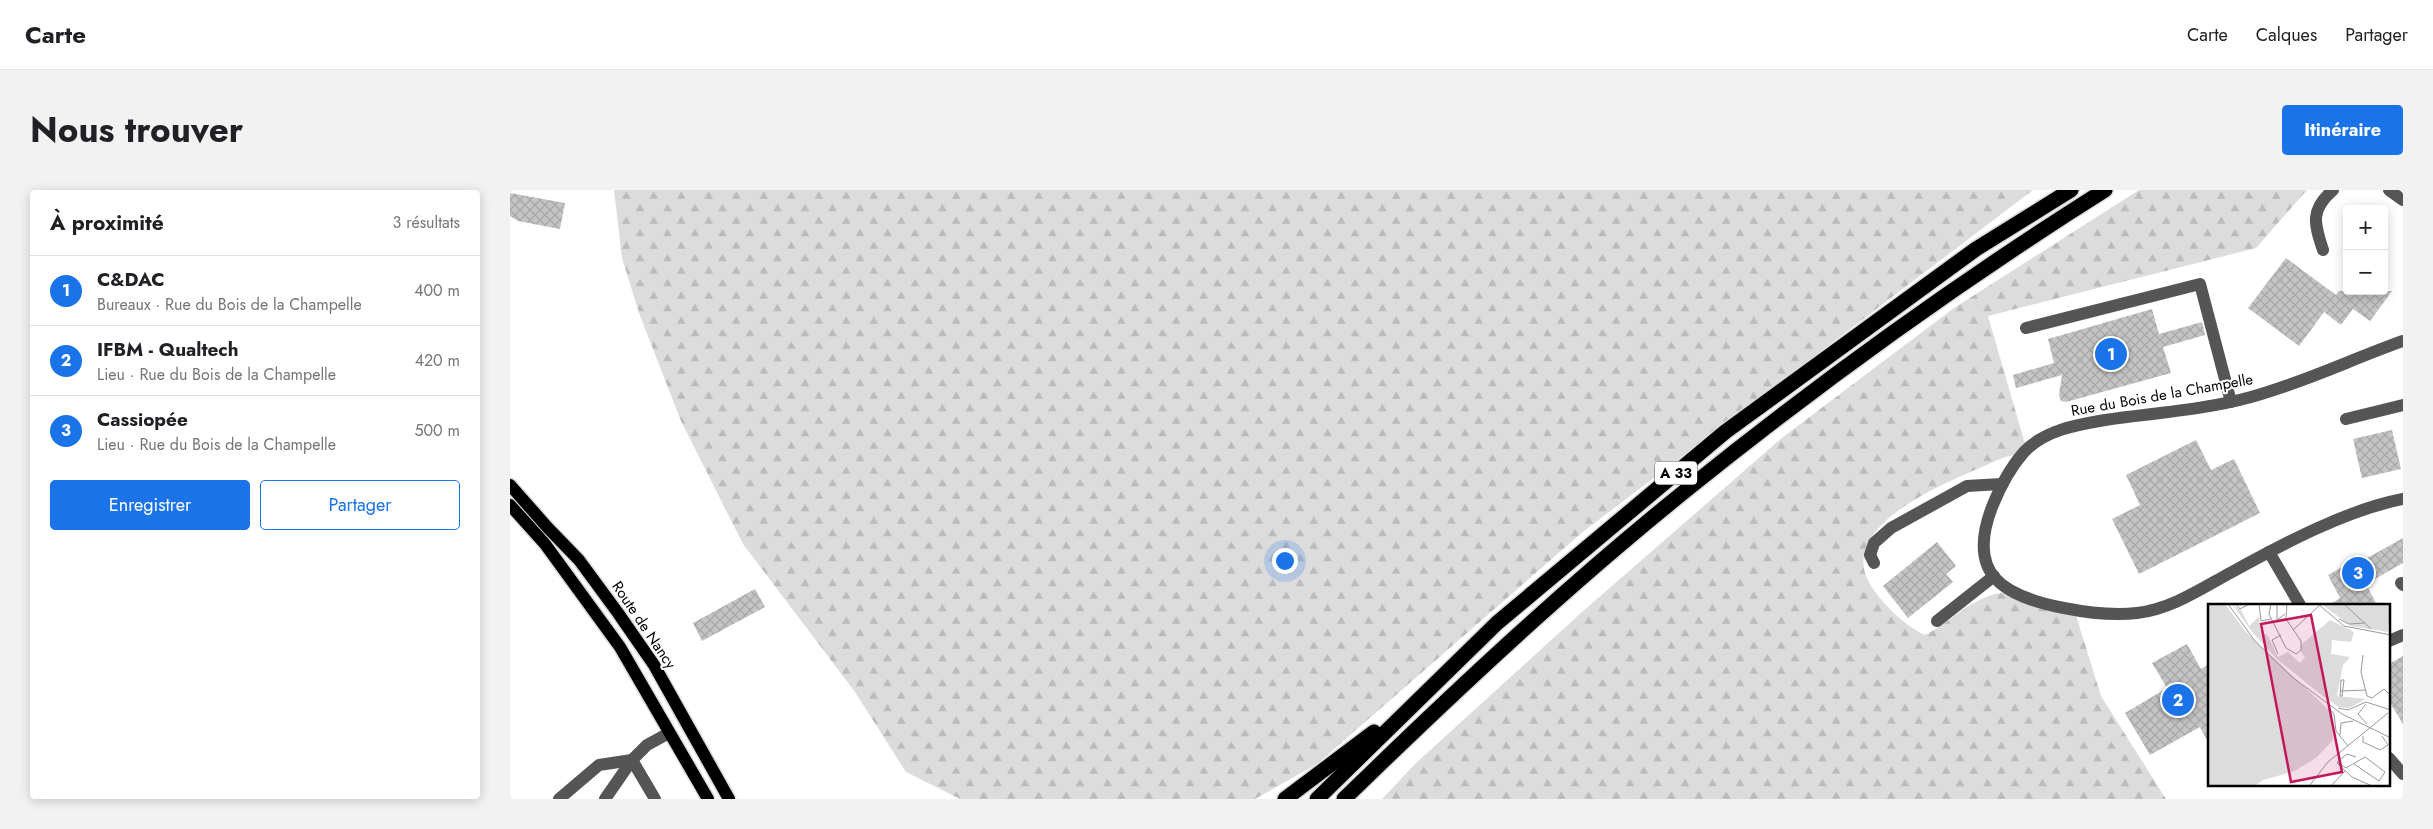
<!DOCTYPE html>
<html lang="fr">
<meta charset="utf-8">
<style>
:root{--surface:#fff;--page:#f2f2f2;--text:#202124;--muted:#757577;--line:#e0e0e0;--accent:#1a73e8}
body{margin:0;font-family:Jost,sans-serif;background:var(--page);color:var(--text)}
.controls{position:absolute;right:15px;top:15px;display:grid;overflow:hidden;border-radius:5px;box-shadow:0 2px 12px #0003}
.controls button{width:45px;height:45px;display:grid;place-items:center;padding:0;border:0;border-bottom:1px solid var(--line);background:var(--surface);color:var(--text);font:25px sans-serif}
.you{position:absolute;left:774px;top:370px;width:18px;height:18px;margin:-12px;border:4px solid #fff;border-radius:50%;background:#1a73e8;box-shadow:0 0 0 8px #1a73e833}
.badge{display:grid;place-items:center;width:32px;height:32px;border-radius:50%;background:var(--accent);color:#fff;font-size:16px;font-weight:700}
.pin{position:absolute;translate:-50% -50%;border:2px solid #fff;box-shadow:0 1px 5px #0006}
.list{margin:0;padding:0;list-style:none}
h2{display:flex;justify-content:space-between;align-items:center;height:65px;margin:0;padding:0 20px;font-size:21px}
h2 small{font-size:16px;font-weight:400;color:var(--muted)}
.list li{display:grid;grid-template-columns:32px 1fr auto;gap:15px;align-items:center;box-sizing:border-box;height:70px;padding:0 20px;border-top:1px solid var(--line)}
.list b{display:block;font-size:19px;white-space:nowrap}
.list p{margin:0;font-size:16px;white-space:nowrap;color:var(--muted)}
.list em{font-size:16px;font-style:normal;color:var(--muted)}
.actions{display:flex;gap:10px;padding:15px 20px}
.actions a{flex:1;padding:11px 0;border:1px solid var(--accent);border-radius:5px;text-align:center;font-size:18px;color:var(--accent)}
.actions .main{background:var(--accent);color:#fff}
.map{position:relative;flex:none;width:1893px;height:609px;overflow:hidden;border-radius:5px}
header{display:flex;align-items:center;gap:30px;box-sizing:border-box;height:70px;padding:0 25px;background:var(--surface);border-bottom:1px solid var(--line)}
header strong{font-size:24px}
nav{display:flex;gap:28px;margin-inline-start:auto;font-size:18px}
.intro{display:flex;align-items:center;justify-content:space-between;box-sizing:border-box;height:120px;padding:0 30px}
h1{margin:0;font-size:35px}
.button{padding:12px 22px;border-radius:5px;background:var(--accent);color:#fff;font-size:18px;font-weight:700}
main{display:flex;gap:30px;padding:0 30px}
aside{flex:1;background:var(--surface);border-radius:5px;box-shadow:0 2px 12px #0003}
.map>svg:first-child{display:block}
</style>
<header>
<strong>Carte</strong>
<nav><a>Carte</a><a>Calques</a><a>Partager</a></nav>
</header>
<div class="intro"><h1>Nous trouver</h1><a class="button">Itinéraire</a></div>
<main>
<aside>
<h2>À proximité<small>3 résultats</small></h2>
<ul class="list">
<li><span class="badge">1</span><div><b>C&amp;DAC</b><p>Bureaux · Rue du Bois de la Champelle</p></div><em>400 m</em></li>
<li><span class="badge">2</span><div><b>IFBM - Qualtech</b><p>Lieu · Rue du Bois de la Champelle</p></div><em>420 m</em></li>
<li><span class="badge">3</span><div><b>Cassiopée</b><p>Lieu · Rue du Bois de la Champelle</p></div><em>500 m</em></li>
</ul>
<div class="actions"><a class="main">Enregistrer</a><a>Partager</a></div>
</aside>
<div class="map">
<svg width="1893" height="609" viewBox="0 0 1893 609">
<defs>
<pattern id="forest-firs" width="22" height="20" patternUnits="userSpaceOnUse" patternTransform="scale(1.25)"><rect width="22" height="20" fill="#dcdcdc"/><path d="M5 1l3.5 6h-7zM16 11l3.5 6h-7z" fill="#bbb"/></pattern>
<pattern id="building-cross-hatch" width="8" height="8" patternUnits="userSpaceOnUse" patternTransform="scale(1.25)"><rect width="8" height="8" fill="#c4c4c4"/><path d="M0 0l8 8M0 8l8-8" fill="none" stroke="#a7a7a7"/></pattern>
</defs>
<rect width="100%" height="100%" fill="#fff"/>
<g fill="url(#forest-firs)">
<path d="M104,0H1523L1074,341L807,574L745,609H450L396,582L345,502L233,354L171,231L129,123L112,68Z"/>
<path d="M1629,0H1797L1746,58L1478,126L1515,254C1513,257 1511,261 1508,263C1504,266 1498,266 1493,268C1484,271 1475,276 1465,280C1426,297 1327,339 1360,394C1372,414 1394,435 1415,445C1441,432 1462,407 1491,403L1565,422L1591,506L1656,609H872L906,573L1072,422L1273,247L1444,118Z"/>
</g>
<g fill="url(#building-cross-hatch)">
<path d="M0,3L55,13L50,39L8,31L0,26Z"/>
<path d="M1776,68L1826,105L1829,101H1882L1860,131L1843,119L1831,135L1814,122L1789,156L1738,118Z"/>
<path d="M1642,119L1649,144L1692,132L1695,145L1653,157L1661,183L1556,212L1551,211L1549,205L1552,185L1506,198L1503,185L1544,173L1538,149Z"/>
<path d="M1882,240L1891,279L1852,288L1843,249Z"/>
<path d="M1686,250L1701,280L1724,269L1750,323L1629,384L1602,329L1630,315L1616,285Z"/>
<path d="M1893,348V373L1856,394L1867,415H1819L1830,408L1818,385L1832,377L1834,381Z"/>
<path d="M1427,352L1446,376L1436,384L1443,392L1398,428L1373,396Z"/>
<path d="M245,399L255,417L192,451L183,433Z"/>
<path d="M1677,454L1691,479L1699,474V554L1690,537L1640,565L1615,523L1657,498L1642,473Z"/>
<path d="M1893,466V534L1879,511V474Z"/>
</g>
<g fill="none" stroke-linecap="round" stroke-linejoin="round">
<g stroke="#dbdbdb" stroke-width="15">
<g id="major">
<path d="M0,295L38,338L69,370L108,423L144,475L219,609"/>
<path d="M0,315L35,354L110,457L198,609"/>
</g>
</g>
<g stroke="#dbdbdb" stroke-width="18">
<g id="highway">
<path d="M775,609L864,542"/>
<path d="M807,609L987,433L1215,242L1466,59L1561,0"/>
<path d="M834,609C945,501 1059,394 1180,297C1313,190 1452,90 1595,0"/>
</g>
</g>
<g stroke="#555" stroke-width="12">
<path d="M1879,0L1893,10"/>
<path d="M1813,60C1804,33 1800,20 1823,0"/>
<path d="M1516,138L1690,94L1721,212"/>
<path d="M1893,151C1842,169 1793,193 1741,207C1694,220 1643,223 1595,230C1566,235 1535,240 1514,262C1499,279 1490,297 1482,317C1456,385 1493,406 1554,418C1579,423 1602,426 1627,423C1662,419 1692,398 1722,382C1773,354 1836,320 1893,309"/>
<path d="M1836,229L1893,215"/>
<path d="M1759,362L1790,415"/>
<path d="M1364,373L1360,365L1364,353L1381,338L1457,296L1491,294"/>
<path d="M1891,393L1893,395"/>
<path d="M1427,431L1484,386"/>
<path d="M1879,451L1893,445"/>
<path d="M1879,568L1893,584"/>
<path d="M122,570L145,609"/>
<path d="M49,609L89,575L122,570"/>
<path d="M95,609L122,570L137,555L159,543"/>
</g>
<use href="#major" stroke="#000" stroke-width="12"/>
<use href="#highway" stroke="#000" stroke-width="15"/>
</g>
<g text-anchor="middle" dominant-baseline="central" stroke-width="4" stroke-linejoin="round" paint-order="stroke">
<rect fill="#fff" stroke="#4c4c4c" stroke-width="1" x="1145" y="271.5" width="42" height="23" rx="4"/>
<g font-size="14" font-weight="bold" fill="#000">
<text x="1166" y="283">A 33</text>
</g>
<g font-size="15" fill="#000" stroke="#fff">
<text transform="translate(1652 205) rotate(-10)">Rue du Bois de la Champelle</text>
<text transform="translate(134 435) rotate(56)">Route de Nancy</text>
</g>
</g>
<g transform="translate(1698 414)">
<rect width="182" height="182" fill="#fff"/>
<path d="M182,0L180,28L143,22L115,1Z" fill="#dcdcdc"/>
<path d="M0,0H17L37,27L123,108L125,136L109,153L87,167L55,176L47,182H0ZM24,0L33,6L41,22L51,13L52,26L60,32L70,53L80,48L92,59L97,53L93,48V41L122,16L146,28L143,38L124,36L123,50L142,53L135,61L129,92L158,95L141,104L131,103L116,93L70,56L45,29Z" fill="#dcdcdc"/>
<path fill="none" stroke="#999" stroke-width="1" d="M20,0L47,37L84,73L134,110L183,134M28,0L32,5L41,0M51,0L53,17L63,15M63,0L61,10L78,44L88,50L93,46V37L78,15L79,0M69,0V16L77,10M110,0L136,22L183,31M136,0L163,25M131,15L141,20L157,19M85,26L113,0M70,50L64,36L73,31M155,51L153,68L159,92L164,94L176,85L183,92M133,76H136L134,92H132ZM133,87L158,86M158,100L150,110L159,120M120,103L126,110L128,127L140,142M130,104L140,106L158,98L183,106M132,131L133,119L145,117M155,132V138L172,146L180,141L174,132M129,158L138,164L157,153L177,168L171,177L146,160M129,158L139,150L148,153M129,159L144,173L164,182M101,182L120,158L180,109M123,182L137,167"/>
<path fill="#c2185b" fill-opacity="0.15" stroke="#c2185b" stroke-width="2.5" d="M103,11L134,168L83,178L53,20Z"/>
<rect width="182" height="182" fill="none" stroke="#000" stroke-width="2.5"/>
</g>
</svg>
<div class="controls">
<button>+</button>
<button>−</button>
</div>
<div class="you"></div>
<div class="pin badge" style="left:1601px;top:164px">1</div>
<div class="pin badge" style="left:1668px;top:510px">2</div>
<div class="pin badge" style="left:1848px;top:383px">3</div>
</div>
</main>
